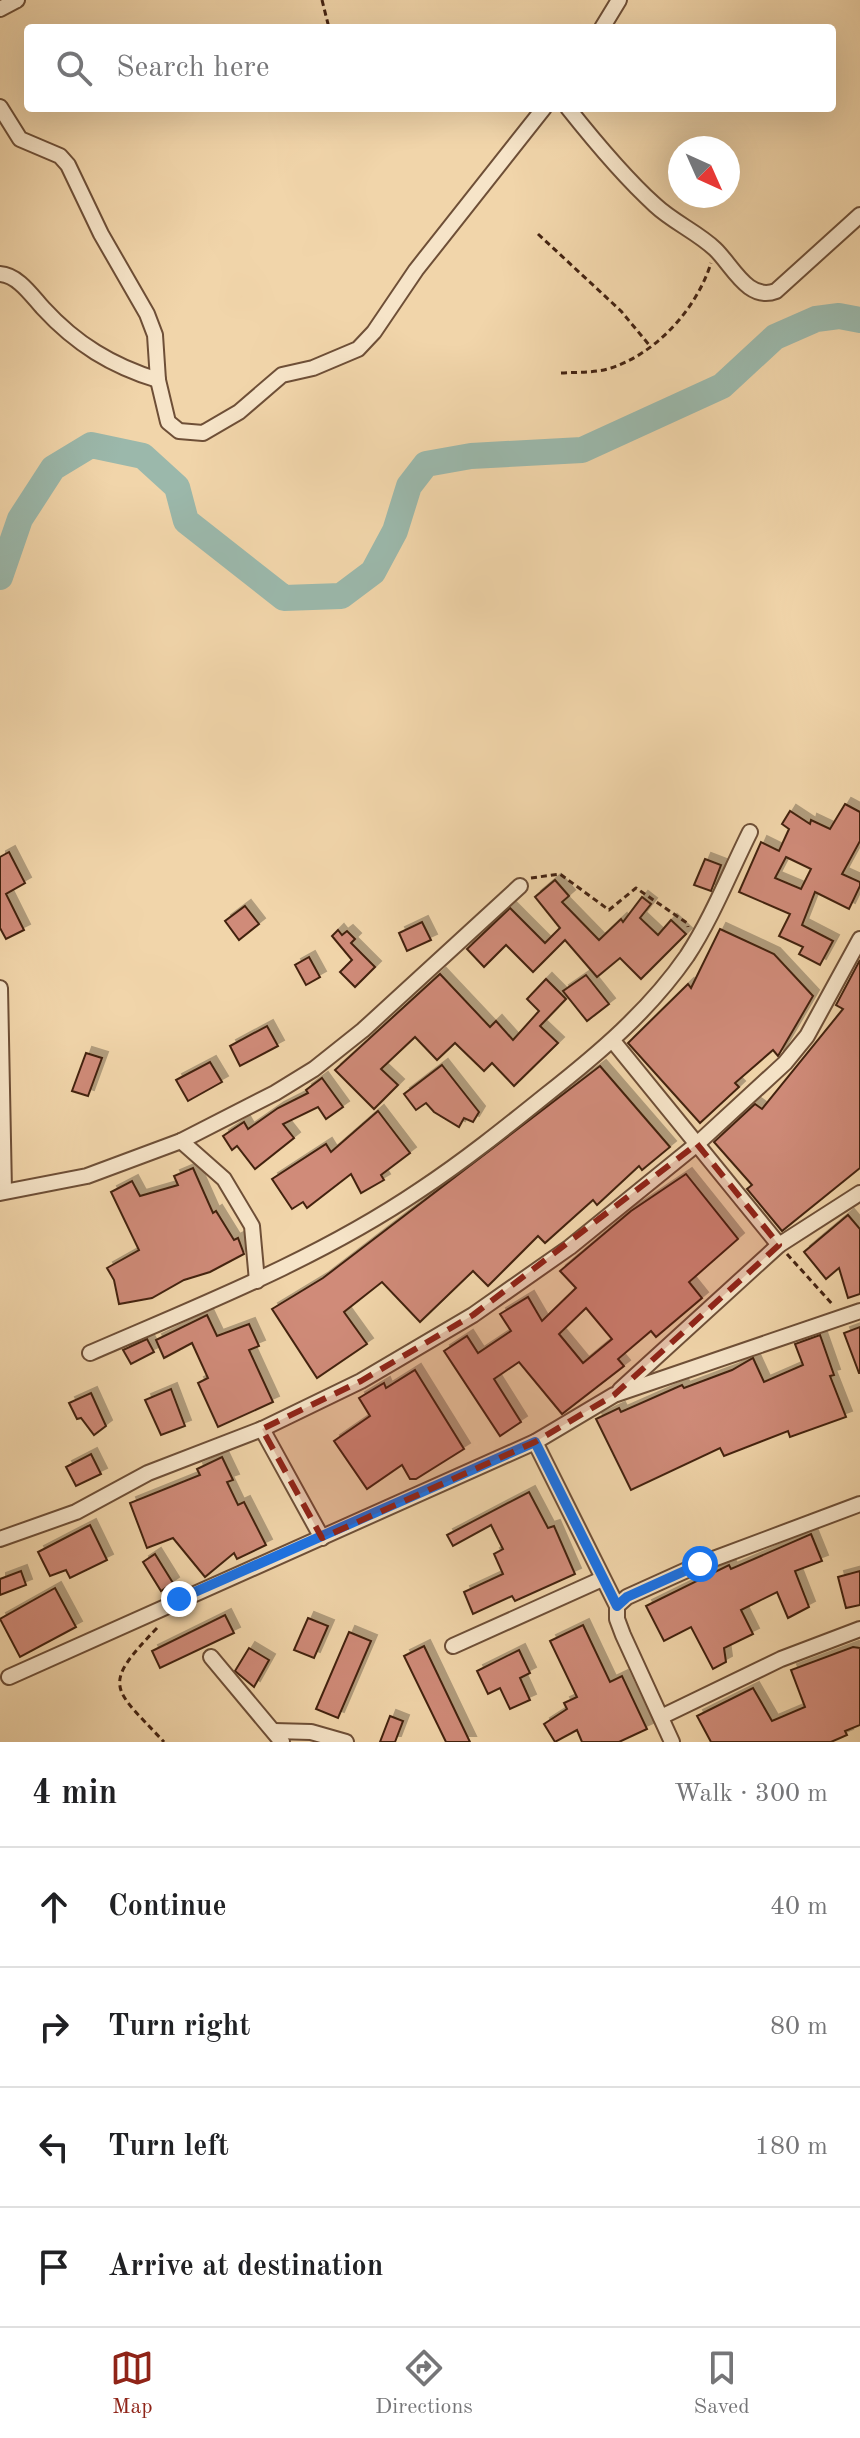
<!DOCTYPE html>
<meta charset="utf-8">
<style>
:root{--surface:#fff;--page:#f6f6f6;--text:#202124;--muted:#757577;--line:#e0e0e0;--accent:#8f2418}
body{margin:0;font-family:"Old Standard TT",serif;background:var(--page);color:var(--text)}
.compass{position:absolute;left:668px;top:136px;width:72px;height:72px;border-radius:50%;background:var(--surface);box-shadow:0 8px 32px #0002;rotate:135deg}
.stop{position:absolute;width:24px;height:24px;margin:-18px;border:6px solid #1a73e8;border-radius:50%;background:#fff}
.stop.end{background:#1a73e8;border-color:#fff;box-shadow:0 2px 8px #0008}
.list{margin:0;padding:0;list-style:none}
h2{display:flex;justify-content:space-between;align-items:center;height:104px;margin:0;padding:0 32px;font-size:34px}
h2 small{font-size:26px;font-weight:400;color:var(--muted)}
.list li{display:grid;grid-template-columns:52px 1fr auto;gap:24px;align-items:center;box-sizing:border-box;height:120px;padding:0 32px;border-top:2px solid var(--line)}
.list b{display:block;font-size:30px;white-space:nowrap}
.list em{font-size:26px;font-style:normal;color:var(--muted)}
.icon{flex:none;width:44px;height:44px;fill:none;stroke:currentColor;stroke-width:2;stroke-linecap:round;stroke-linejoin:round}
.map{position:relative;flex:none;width:860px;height:1742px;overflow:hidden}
.search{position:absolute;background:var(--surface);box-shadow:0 8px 32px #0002;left:24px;right:24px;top:24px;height:88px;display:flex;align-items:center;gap:20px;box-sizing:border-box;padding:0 28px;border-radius:8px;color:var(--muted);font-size:30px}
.sheet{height:584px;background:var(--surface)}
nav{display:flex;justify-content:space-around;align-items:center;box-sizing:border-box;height:112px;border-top:2px solid var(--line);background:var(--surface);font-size:22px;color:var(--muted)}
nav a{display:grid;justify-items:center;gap:4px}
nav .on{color:var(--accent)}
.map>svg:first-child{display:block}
</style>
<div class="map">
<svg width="860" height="1742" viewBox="0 0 860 1742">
<defs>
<filter id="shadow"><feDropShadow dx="6" dy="-6" stdDeviation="0" flood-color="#0004"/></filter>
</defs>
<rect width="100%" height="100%" fill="#f1d5aa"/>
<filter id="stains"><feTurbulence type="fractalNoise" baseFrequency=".0025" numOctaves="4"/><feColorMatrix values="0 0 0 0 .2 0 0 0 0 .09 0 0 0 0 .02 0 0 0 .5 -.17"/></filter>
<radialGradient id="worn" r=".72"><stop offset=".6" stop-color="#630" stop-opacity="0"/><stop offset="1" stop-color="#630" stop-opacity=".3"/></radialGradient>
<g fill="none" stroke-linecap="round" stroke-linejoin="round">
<path stroke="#9bb8ab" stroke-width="26" d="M0,577L20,519L53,468L91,445L143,456L177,487L186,521L284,598L341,596L373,572L395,531L409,486L426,464L471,456L582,450L722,386L775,337L816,319L839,316L860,320"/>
</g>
<g fill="#d08b79" stroke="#432211" stroke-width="2" fill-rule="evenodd" filter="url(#shadow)">
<path d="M845,804L860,812V841L842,874L860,882V886L849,909L815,892L802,925L833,941L820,965L799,954L803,947L779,936L790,914L739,892L761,842L779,851L789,829L782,824L790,811L810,824L811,820L830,829ZM786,857L811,869L801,889L775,878Z"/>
<path d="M9,852L25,883L6,894L24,930L6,939L0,928V857Z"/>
<path d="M705,859L721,865L711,891L694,885Z"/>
<path d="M555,880L569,896L562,902L599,940L621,919L623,922L642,897L651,904L640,918L658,935L671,920L686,934L641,979L620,958L597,977L565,940L533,972L506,945L484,967L467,949L510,908L545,943L560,928L535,897Z"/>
<path d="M245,906L259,924L239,940L225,921Z"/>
<path d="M422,922L431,940L407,951L399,933Z"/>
<path d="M720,929L774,954L813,996L778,1056L773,1050L735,1083L739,1087L700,1123L628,1043L688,984L691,988Z"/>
<path d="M338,930L342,935L347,931L355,939L351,943L375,967L355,987L340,972L352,960L332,936Z"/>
<path d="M309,957L320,977L306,985L295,965Z"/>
<path d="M860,960V1168L782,1231L747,1189L752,1185L714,1142L755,1104L762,1109L843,1009L836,1005Z"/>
<path d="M440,974L490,1027L496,1021L513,1040L539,1011L527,999L546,979L566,999L540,1026L558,1043L514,1086L492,1063L484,1071L455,1043L437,1060L415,1037L381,1069L398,1085L374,1109L335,1070Z"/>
<path d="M586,975L609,1004L587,1021L563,991Z"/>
<path d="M267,1026L278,1046L240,1066L230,1046Z"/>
<path d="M86,1053L102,1058L88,1096L72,1091Z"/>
<path d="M210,1062L222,1082L188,1101L176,1080Z"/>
<path d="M442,1065L479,1112L473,1122L464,1118L459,1127L434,1112L426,1103L416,1110L404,1094Z"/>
<path d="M600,1066L670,1147L642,1170L639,1166L597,1205L593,1200L545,1243L538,1236L488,1286L473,1271L420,1322L382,1282L344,1312L367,1344L317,1378L272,1309L323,1278Z"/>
<path d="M322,1078L343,1107L326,1119L318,1107L283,1124L294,1138L255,1169L237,1146L232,1150L223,1136L244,1122L248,1129L278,1108L308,1093L306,1090Z"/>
<path d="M378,1111L410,1153L381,1175L384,1180L361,1193L351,1174L307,1208L303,1202L292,1209L272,1179L326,1144L331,1152Z"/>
<path d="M193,1168L213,1213L216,1211L234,1240L238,1238L244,1254L210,1272L184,1280L152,1298L119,1304L114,1280L107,1268L139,1250L111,1192L132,1181L140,1196L178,1185L174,1176Z"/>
<path d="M686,1174L738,1239L689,1282L702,1298L656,1337L651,1331L618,1359L624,1366L562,1414L519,1362L494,1379L521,1422L500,1436L444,1351L467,1336L478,1353L511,1331L500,1314L528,1297L542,1321L576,1288L560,1271L631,1211ZM586,1308L612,1339L583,1363L559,1334Z"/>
<path d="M848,1215L860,1229V1294L848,1298L839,1268L826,1279L804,1252Z"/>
<path d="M207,1315L217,1336L249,1324L259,1346L249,1350L273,1402L218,1427L198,1383L208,1378L192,1343L164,1358L156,1340Z"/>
<path d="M860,1327V1373H859L844,1333Z"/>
<path d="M820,1335L834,1375L830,1376L846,1417L790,1437L788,1431L724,1456L720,1448L631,1490L596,1419L619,1408L621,1412L682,1385L684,1388L732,1370L753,1358L764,1382L803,1365L795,1344Z"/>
<path d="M147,1339L154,1352L131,1364L123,1350Z"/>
<path d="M415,1370L464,1449L416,1479H410L402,1465L367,1489L334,1441L370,1416L359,1398L384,1383L386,1388Z"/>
<path d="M171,1389L185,1426L161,1435L145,1400Z"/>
<path d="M91,1393L106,1426L94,1435L81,1418L77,1419L69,1403Z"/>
<path d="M91,1454L101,1474L76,1486L66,1467Z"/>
<path d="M222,1457L233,1480L227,1482L238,1505L244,1502L266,1545L237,1559L234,1553L205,1577L173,1538L147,1548L130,1503L200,1475L197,1469Z"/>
<path d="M529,1492L548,1528L554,1526L575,1574L515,1601L512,1596L473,1614L464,1592L503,1574L494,1554L503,1549L491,1525L453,1546L447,1535Z"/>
<path d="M90,1525L107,1560L70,1578L66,1570L50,1576L38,1552Z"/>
<path d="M811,1534L822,1561L795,1571L809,1607L788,1618L777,1592L741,1610L753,1634L724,1648L726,1662L713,1669L691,1627L664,1641L646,1606L729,1565L731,1569Z"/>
<path d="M155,1554L173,1583L161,1591L143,1562Z"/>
<path d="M21,1571L26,1585L0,1595V1579Z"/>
<path d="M860,1571V1605L846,1608L838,1577Z"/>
<path d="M55,1588L76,1627L20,1657L0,1619Z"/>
<path d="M225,1615L234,1633L160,1668L152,1651Z"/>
<path d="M308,1618L328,1626L314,1658L294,1650Z"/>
<path d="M583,1625L610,1682L622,1676L647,1729L619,1742H582L577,1730L555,1742L544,1724L567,1709L564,1703L577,1697L550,1641Z"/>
<path d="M349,1632L371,1641L338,1718L316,1709Z"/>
<path d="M424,1646L470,1742H446L404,1656Z"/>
<path d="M853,1647L860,1648V1725L845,1731L847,1735L831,1742H711L697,1716L753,1688L772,1721L805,1707L791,1670Z"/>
<path d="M249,1648L269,1660L254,1687L235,1671Z"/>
<path d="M519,1650L530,1673L520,1678L530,1700L510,1709L500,1688L488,1694L477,1671Z"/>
<path d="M390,1716L403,1721L395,1742H380Z"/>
</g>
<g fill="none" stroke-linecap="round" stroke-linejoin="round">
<g stroke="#6e4f37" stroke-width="18">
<g id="minor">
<path d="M0,9L17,0"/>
<path d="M602,28L619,0"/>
<path d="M0,107L20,139L60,156L68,165L101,234L147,314L155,335L158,380L168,422L179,431L203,433L239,412L282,375L313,368L358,349L374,332L416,270L544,108"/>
<path d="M568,108C595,142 623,176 655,205C673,222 697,232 715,249C732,265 748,302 776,291L860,215"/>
<path d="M0,274C18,275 32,296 43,308C76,344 112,366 158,380"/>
<path d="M0,988L4,1191"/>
<path d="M613,1041L779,1245"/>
<path d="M181,1141L224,1179L252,1226L257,1281"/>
<path d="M0,1193L87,1176L181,1141L275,1093L314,1069L363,1030L520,886"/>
<path d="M90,1353C203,1304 318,1259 420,1190C464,1161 505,1128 546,1095C598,1054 649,1011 687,956C712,918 730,872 750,832"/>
<path d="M620,1390L779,1245L860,1193"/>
<path d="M262,1429L322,1538"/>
<path d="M535,1442L617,1606"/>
<path d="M0,1539L76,1512L148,1473L262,1429L361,1381L473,1315L570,1247L697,1144L785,1063L807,1036L860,939"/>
<path d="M453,1646L602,1579"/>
<path d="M211,1657L282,1742"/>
<path d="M9,1677L535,1442L614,1395L860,1311"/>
<path d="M661,1717L781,1659L860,1629"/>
<path d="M274,1731L311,1732L346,1742"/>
<path d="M672,1742L623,1635L617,1619V1606L627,1597L700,1564L860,1504"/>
</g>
</g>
<g stroke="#432211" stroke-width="3" stroke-dasharray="6 4" stroke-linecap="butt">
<path d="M322,0L329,28"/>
<path d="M538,234L621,311L650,346"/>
<path d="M561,373C578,372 595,373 611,368C657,353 697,308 711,263"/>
<path d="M531,878L560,874L609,910L636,888L687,923L688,927"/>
<path d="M787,1254L833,1305"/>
<path d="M157,1628C100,1687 113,1687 164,1742"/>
</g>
<use href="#minor" stroke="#f6e4c8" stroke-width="14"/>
</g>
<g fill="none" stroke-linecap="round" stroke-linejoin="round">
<path stroke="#1a73e8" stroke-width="10" d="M179,1599L535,1442L617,1606L627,1597L700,1564"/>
</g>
<path fill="#8f2418" fill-opacity="0.2" stroke="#8f2418" stroke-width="6" stroke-dasharray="16 10" stroke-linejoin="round" d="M697,1144L779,1245L614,1395L535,1442L322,1538L262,1429L361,1381L473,1315Z"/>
<rect width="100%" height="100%" filter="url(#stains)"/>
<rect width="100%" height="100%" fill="url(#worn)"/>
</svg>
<svg class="compass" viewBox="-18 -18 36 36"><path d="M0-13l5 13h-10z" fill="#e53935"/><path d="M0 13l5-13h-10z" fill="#757577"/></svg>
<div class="stop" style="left:700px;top:1564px"></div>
<div class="stop end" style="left:179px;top:1599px"></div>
<div class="search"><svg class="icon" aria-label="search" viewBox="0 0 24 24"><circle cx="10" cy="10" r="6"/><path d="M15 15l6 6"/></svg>Search here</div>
</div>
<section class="sheet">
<h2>4 min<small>Walk · 300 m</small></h2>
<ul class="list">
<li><svg class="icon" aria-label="ahead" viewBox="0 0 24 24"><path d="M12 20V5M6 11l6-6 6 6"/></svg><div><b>Continue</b></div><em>40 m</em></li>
<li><svg class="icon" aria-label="right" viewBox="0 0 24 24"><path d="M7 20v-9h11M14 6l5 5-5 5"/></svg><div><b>Turn right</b></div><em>80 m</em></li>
<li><svg class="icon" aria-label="left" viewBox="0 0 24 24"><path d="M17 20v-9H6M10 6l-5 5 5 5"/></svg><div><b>Turn left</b></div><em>180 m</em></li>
<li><svg class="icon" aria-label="arrive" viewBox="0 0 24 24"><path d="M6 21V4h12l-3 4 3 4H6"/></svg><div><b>Arrive at destination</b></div></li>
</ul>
</section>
<nav>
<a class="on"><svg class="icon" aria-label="map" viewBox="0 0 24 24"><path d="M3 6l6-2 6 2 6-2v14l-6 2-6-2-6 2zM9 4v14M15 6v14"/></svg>Map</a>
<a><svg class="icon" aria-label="directions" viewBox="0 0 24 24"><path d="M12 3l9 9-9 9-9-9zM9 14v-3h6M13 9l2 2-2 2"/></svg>Directions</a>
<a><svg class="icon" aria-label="saved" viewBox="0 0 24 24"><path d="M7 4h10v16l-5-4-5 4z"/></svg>Saved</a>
</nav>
